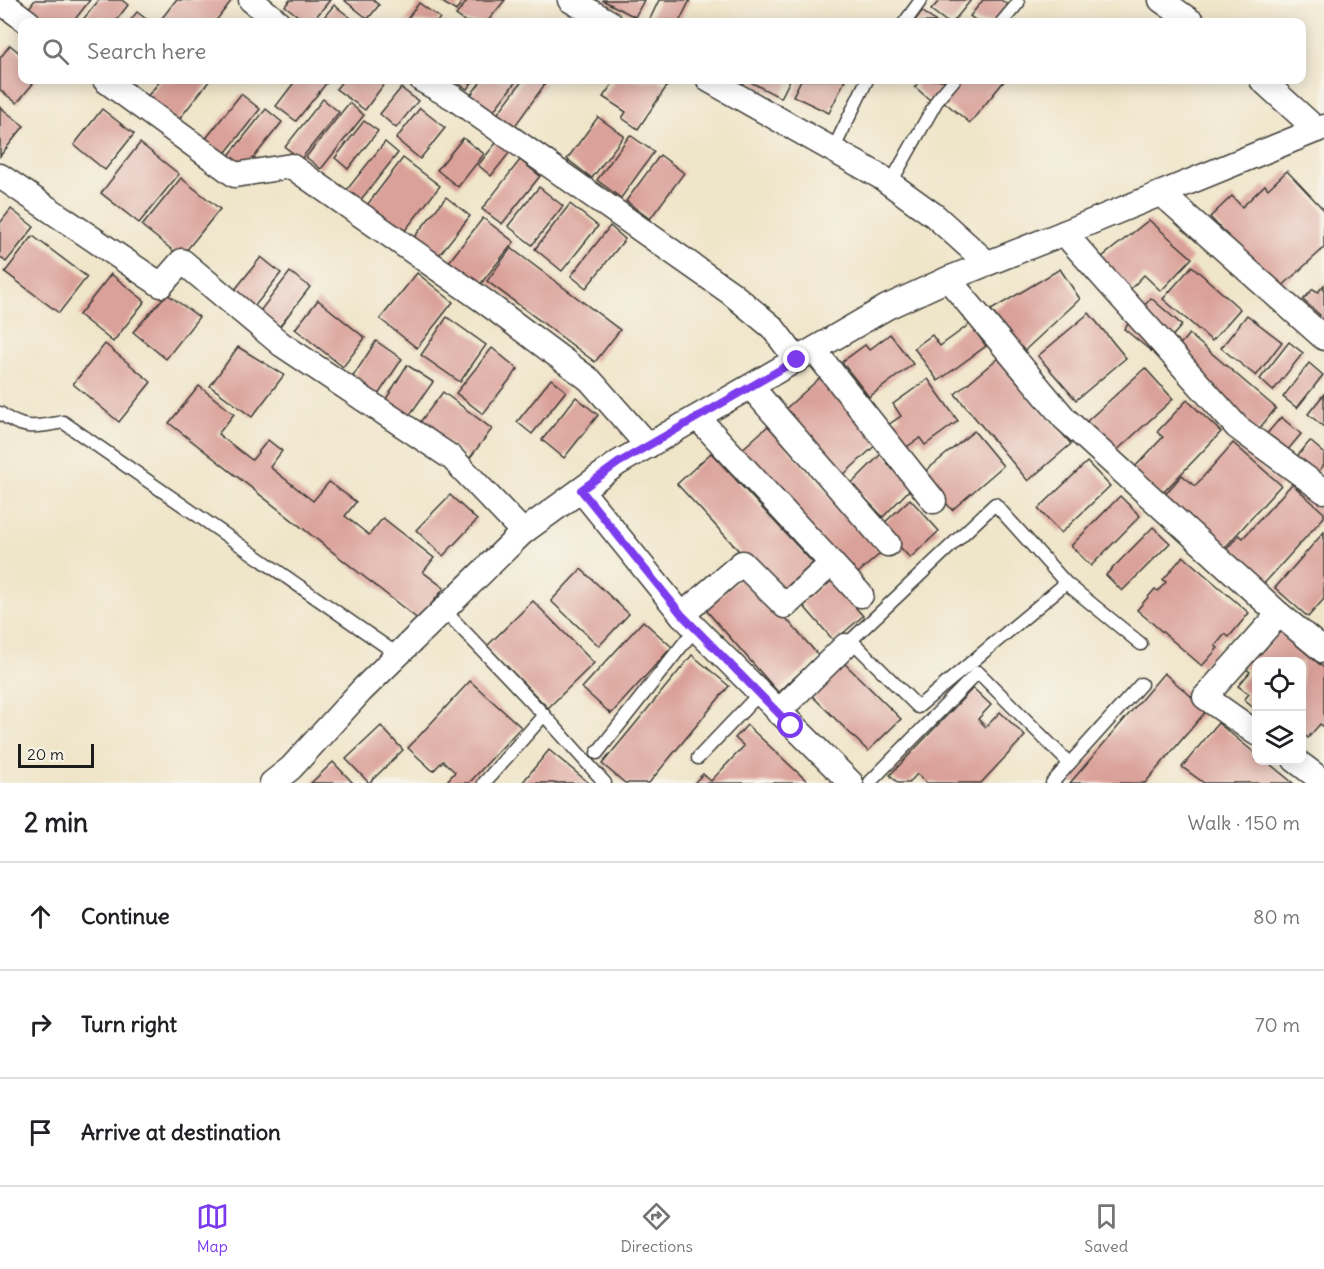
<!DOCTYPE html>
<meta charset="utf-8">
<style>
:root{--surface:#fff;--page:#f2f2f2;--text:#202124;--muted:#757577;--line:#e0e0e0;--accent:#7c3aed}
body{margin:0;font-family:Delius,sans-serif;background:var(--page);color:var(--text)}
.controls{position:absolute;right:18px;bottom:18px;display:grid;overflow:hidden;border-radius:12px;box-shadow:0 3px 15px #0003}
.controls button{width:54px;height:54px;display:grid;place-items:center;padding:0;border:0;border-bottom:2px solid var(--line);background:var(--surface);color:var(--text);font:30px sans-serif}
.scale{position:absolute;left:18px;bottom:15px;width:76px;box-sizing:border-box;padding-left:6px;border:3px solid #1c1c1c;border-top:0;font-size:16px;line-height:21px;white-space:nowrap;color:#1c1c1c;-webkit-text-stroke:4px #f7f3e8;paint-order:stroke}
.stop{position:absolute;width:18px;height:18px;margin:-14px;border:4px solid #7c3aed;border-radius:50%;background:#fff}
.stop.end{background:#7c3aed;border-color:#fff;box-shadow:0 2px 6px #0008}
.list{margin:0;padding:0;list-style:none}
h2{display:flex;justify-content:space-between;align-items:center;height:78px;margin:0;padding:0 24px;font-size:26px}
h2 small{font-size:20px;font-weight:400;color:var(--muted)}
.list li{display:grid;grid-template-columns:39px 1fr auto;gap:18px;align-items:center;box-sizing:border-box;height:108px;padding:0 24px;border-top:2px solid var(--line)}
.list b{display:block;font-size:22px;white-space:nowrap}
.list em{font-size:20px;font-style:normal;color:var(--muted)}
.icon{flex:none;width:33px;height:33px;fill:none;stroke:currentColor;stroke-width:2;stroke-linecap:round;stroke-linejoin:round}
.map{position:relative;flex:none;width:1324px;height:783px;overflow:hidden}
.search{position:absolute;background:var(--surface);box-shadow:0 3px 15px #0003;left:18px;right:18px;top:18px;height:66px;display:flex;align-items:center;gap:15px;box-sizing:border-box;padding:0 21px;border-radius:12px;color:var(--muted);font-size:22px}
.sheet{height:402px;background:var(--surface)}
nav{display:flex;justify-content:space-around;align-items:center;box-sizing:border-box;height:84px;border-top:2px solid var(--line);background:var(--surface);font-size:16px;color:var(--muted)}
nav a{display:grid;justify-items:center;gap:3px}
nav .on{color:var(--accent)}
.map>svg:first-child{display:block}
</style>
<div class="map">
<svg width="1324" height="783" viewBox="0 0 1324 783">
<rect width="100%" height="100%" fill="#f7f3e8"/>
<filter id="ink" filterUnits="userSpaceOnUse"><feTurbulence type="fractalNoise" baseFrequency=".0167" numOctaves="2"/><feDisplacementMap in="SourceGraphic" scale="12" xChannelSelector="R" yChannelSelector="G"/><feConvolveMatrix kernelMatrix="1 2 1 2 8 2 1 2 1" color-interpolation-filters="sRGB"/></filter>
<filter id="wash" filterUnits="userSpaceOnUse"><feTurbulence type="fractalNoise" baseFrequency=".008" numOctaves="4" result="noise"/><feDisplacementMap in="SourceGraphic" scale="24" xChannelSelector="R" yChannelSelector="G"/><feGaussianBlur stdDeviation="1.35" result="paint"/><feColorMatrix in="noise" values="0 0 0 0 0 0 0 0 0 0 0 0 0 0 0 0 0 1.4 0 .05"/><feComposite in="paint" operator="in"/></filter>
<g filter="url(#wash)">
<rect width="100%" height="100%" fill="#efe5c9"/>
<g id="blocks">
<g fill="#daa19a">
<path d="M35,0H90L73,22H45L28,9Z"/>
<path d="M99,0H122L128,5L115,22H81Z"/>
<path d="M176,0H232L215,22H159Z"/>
<path d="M290,0H330L312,22H306L285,6Z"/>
<path d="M344,0H373L379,5L368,19Z"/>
<path d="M439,0H463L456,11Z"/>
<path d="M468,0H505L487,22H466L456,15Z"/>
<path d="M602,0H644L635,17Z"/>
<path d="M659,0H690L679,22H652L649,21Z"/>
<path d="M940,0H971L953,22H947L931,10Z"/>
<path d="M983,0H1001L1008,5L994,22H978L970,16Z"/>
<path d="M419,3L440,18L437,22H405Z"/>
<path d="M334,5L356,22H320Z"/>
<path d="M922,11L936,22H914Z"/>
<path d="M137,12L150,22H129Z"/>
<path d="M10,45L22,55V80H36L17,103L0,90V58Z"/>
<path d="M161,80H210L177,122L146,98Z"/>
<path d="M296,80H329L296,121L276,106Z"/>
<path d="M343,80H387L365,110L336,89Z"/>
<path d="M454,80H474L467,89Z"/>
<path d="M482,80H517L492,113L470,96Z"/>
<path d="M523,80H539L545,84L512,130L495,117Z"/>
<path d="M615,80H657L667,86L638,129L622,118L626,112L603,97Z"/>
<path d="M747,80H790L781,98Z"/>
<path d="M801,80H845L829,113L793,96Z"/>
<path d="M921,80H948L931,101L915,87Z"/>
<path d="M960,80H1005L970,123L943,101Z"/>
<path d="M401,88L418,101L396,128L380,114Z"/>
<path d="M241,94L260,109L223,156L204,141Z"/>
<path d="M323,99L339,112L301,159L285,147Z"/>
<path d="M349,103L364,115L321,169L306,157Z"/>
<path d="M0,107L24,126L0,156Z"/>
<path d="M420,108L445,128L420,159L396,139Z"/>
<path d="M102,109L134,134L105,170L74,145Z"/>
<path d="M266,109L282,122L243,171L227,158Z"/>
<path d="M598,117L624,136L592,178L567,159Z"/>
<path d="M364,121L378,131L348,169L335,158Z"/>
<path d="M630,135L654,152L621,198L597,180Z"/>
<path d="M463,138L484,154L458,187L437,170Z"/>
<path d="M385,142L398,153L359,202L345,192Z"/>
<path d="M497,142L510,152L491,176L478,165Z"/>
<path d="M140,143L179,174L139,223L101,193Z"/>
<path d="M660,155L684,173L650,219L626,201Z"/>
<path d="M403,158L440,186L403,233L367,205Z"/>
<path d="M520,160L540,176L502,224L482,209Z"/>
<path d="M1287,171L1324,210V248L1278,290L1210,217L1232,196L1242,207L1265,185L1268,189Z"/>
<path d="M181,178L220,209L181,257L142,226Z"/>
<path d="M539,187L563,206L532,245L508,226Z"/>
<path d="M446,197L470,216L436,259L412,240Z"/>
<path d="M570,204L598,226L562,271L535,249Z"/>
<path d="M11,209L34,227L6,262L0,257V223Z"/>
<path d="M483,218L514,242L479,286L448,263Z"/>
<path d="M1149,220L1192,258L1161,291L1144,275L1117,303L1084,271Z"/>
<path d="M610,226L625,239L586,288L571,276Z"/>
<path d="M33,236L87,277L59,313L5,272Z"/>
<path d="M511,248L620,330L595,362L487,281Z"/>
<path d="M261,257L281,273L250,312L230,296Z"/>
<path d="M1192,266L1240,309L1212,341L1163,299Z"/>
<path d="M1060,269L1080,299L1023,352L991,310Z"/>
<path d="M290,272L310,287L277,330L257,315Z"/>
<path d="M417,273L453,302L417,348L380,319Z"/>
<path d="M111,274L145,301L113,342L79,315Z"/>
<path d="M1324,285V328L1315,321L1320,315L1303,300L1313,289L1318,292Z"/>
<path d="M167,294L199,317L166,359L133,332Z"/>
<path d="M1151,298L1182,325L1156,355L1124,329Z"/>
<path d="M318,300L365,338L343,367L295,329Z"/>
<path d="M1089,313L1126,358L1076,400L1038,356Z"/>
<path d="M1247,315L1282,342L1256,376L1221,348Z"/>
<path d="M447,317L486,345L460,382L421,355Z"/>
<path d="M970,324L986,346L938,381L914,348L932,335L940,346Z"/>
<path d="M890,334L913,364L869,397L842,362L865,345L869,350Z"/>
<path d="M1189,334L1276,408L1254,435L1166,361Z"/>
<path d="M376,341L402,359L376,398L350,381Z"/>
<path d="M1289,342L1303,353L1273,391L1260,379Z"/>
<path d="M105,344L151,382L119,422L73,384Z"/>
<path d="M238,347L284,375L252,417L210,386Z"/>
<path d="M492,348L518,369L483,414L456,393Z"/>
<path d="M998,358L1071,444L1028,481L955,394Z"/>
<path d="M1309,363L1323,375L1297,408L1283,397Z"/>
<path d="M407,365L433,382L409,416L386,399Z"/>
<path d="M1145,368L1173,399L1113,454L1085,423Z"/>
<path d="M821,377L880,441L841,477L782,412Z"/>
<path d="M551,379L566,391L532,434L517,422Z"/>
<path d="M928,379L958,421L925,445L920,438L905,448L888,425L901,416L893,404Z"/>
<path d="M199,386L234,414L218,434L252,460L268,440L282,451L270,467L313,501L329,482L356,502L345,516L369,535L383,518L434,558L423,572L444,588L419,620L169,423Z"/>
<path d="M443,392L492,429L469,459L420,422Z"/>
<path d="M1324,394V427L1308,414Z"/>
<path d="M576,397L598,415L564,458L542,440Z"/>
<path d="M1187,400L1221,432L1160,496L1132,470L1163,437L1157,432Z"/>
<path d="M1281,417L1301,434L1276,464L1256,447Z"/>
<path d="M768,426L881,553L851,579L738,453Z"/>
<path d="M974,431L1003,466L952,510L922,474Z"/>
<path d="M1310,441L1324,453V465L1310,481L1290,465Z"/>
<path d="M1233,443L1281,485L1222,551L1162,498L1182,475L1195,486Z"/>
<path d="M883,452L915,484L883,517L851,484Z"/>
<path d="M711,453L813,563L779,594L677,484Z"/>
<path d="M1087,462L1110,486L1061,533L1038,509Z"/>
<path d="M1292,484L1324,513V517L1261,587L1223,553L1239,535L1243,538Z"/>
<path d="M450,495L477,520L443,556L416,530Z"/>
<path d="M1120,496L1140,516L1091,566L1071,546Z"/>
<path d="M910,499L939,531L910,558L881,526Z"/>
<path d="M1153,527L1170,543L1122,591L1106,575Z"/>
<path d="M1324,532V599L1308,617L1275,588Z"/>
<path d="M1183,556L1249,613L1229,637L1225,634L1215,646L1218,648L1202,666L1137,610L1155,589L1158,591L1166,582L1163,580Z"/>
<path d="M581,569L629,614L599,646L551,601Z"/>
<path d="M746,573L819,656L778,692L705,609Z"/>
<path d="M830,578L863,616L834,641L801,603Z"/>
<path d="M533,601L594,663L548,708L487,646Z"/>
<path d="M643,621L672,647L611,714L582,688Z"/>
<path d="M1280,631L1324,668V727L1320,724L1308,738L1302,733V662H1256V710L1244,700L1249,694L1238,686L1250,672L1243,666L1262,645L1265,649Z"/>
<path d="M692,655L729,686L649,783H625L602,764Z"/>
<path d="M840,659L901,719L868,751L808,692Z"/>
<path d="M1164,673L1207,710L1145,783H1070Z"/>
<path d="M470,681L521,727L469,783H451L448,780L455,772L443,761L433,771L408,748Z"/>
<path d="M973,688L991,705L978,719L986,727L1000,712L1025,736L981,783H927L917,774L909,783H898L890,775Z"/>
<path d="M1218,723L1256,754V760H1265L1293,783H1204L1182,767Z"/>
<path d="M747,725L809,783H694L703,774L711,781L744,746L735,738Z"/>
<path d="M381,726L403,750L369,783L346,759Z"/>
<path d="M549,750L589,783H522Z"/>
<path d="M333,762L353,783H311Z"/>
</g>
</g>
</g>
<g filter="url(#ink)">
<use href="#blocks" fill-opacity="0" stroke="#3c3a36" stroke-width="1.5"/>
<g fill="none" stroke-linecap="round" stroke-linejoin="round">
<g stroke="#3c3a36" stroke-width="15">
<g id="service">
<path d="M905,22L921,0"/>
<path d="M1002,22L1018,3"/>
<path d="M833,150L867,80"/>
<path d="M890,184L938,99L954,80"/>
<path d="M0,413C24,431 36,427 63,422L397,654"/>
<path d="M443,609L544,715L605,783"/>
<path d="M851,640L918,707L1066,583L1141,644"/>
<path d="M846,645L995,504L1066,583"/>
<path d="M597,753L695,629"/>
<path d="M698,758L759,694"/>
<path d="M870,782L978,672L1069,763"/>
<path d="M484,783L544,715"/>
<path d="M1052,783L1141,684"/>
</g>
</g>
<g stroke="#3c3a36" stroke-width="27">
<g id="minor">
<path d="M251,0L278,22"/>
<path d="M570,0L609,22"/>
<path d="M1161,0L1192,22"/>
<path d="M0,1L28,22"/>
<path d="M105,80L235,175L291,166L484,301L590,380L648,446"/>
<path d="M422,80L454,98L731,293L772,327L797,360"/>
<path d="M709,80L881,177L935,216L987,263"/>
<path d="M1262,80L1317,130"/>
<path d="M0,176L161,285L182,261L281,344L452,458L523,532"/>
<path d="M1162,194L1324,338"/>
<path d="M1064,233L1237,427L1324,491"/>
<path d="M948,279L1065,419L1279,614L1324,651"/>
<path d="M814,350L934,501"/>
<path d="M751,387L888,544"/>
<path d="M698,418L861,595"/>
<path d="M581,490L682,615L851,783"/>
<path d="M682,615L742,563L785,606L832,563"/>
<path d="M778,712L845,646"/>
<path d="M1256,733L1205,697L1279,614"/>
<path d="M1295,760L1324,782"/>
<path d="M272,783L291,768L361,691L523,532L618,463L887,307L948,279L1064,233L1324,127"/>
</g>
</g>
<use href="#service" stroke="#fff" stroke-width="12"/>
<use href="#minor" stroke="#fff" stroke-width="24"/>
</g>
</g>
<g fill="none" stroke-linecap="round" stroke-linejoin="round" filter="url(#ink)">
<path stroke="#7c3aed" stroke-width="8" d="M791,726L682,615L581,490L618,463L797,360"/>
</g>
</svg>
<div class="controls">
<button><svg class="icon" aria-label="locate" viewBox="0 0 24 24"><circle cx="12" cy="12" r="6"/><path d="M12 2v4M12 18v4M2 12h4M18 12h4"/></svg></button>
<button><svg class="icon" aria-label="layers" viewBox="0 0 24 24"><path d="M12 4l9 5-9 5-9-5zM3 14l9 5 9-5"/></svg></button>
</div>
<div class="scale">20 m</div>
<div class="stop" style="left:791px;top:726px"></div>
<div class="stop end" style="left:797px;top:360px"></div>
<div class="search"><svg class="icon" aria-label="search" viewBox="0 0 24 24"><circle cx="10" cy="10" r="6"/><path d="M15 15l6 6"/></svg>Search here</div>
</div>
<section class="sheet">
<h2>2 min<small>Walk · 150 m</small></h2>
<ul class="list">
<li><svg class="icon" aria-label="ahead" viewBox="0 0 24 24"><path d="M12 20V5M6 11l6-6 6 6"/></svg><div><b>Continue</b></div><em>80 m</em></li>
<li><svg class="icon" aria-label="right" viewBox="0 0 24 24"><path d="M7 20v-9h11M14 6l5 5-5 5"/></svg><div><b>Turn right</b></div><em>70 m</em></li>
<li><svg class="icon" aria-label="arrive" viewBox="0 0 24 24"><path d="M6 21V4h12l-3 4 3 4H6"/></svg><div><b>Arrive at destination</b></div></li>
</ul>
</section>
<nav>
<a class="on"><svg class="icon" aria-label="map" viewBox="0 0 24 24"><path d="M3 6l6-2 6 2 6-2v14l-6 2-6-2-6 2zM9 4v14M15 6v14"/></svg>Map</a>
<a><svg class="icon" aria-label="directions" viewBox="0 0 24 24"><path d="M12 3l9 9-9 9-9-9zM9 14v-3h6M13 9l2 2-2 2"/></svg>Directions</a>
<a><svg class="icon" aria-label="saved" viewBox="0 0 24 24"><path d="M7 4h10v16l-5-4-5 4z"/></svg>Saved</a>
</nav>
